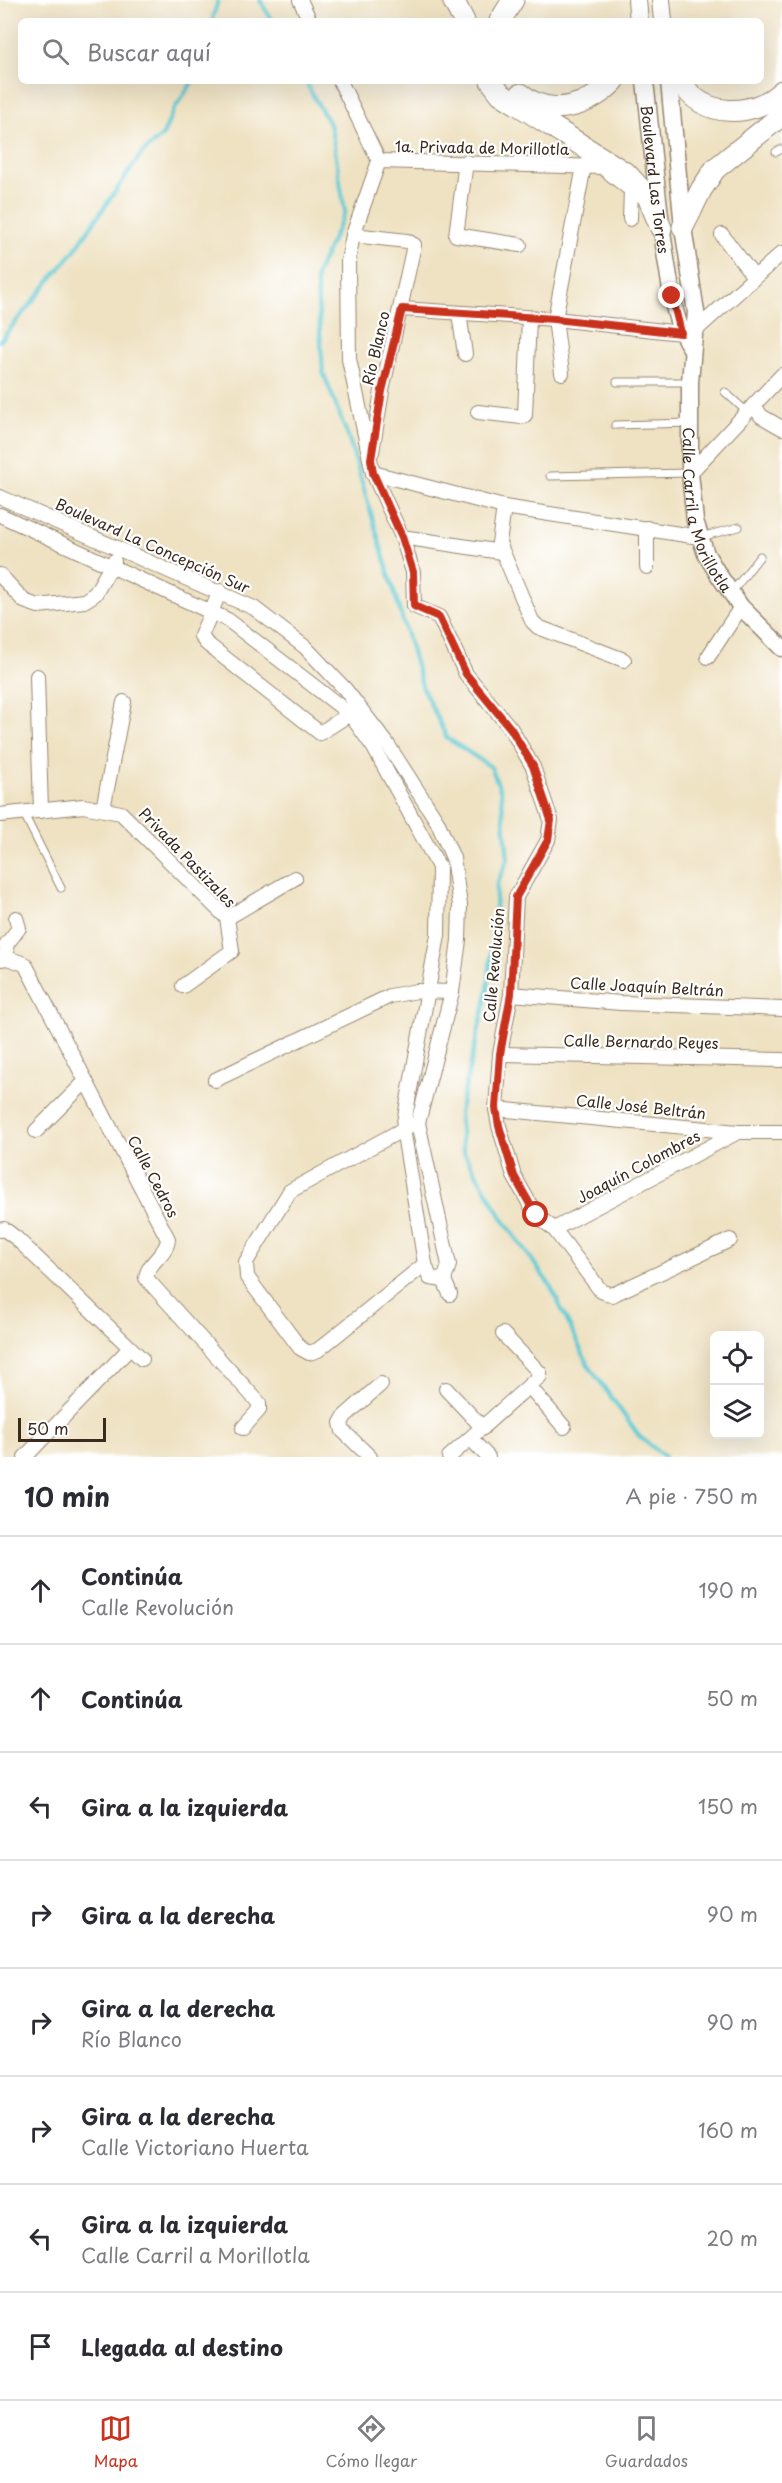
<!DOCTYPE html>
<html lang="es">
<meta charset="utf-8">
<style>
:root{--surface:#fff;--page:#f7f7f7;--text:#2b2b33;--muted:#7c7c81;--line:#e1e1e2;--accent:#c8321e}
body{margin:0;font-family:"Playpen Sans",sans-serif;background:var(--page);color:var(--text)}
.controls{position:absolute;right:18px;bottom:18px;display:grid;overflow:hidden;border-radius:9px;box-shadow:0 6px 24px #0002}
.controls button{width:54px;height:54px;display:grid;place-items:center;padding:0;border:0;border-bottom:2px solid var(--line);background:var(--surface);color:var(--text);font:30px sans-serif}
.scale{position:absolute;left:18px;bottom:15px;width:88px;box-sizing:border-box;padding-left:6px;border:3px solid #3b2a1e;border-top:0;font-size:16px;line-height:21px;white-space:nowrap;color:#3b2a1e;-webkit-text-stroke:4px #fff;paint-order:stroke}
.stop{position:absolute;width:18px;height:18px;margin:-14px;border:4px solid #c8321e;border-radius:50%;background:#fff}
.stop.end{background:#c8321e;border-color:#fff;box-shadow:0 2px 6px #0008}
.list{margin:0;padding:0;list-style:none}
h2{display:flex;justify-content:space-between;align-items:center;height:78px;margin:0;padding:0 24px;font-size:26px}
h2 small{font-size:20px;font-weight:400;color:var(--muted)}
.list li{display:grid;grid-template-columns:39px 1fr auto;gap:18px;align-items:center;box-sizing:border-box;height:108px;padding:0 24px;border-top:2px solid var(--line)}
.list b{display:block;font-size:22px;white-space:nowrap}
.list p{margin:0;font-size:20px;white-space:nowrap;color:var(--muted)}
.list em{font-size:20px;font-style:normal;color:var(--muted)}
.icon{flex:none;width:33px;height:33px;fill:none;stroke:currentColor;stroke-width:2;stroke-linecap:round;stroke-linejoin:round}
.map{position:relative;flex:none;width:782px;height:1457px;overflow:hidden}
.search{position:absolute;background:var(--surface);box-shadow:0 6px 24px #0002;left:18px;right:18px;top:18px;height:66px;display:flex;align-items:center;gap:15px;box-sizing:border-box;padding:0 21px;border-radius:9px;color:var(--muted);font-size:22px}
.sheet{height:942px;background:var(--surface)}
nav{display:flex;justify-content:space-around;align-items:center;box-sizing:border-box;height:84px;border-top:2px solid var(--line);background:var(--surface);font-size:16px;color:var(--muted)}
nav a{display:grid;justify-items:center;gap:3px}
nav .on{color:var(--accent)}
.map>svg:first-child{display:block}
</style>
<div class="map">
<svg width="782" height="1457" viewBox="0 0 782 1457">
<rect width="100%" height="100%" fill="#fff"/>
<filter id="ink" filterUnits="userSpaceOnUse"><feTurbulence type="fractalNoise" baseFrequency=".0167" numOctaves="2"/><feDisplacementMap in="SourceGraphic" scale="12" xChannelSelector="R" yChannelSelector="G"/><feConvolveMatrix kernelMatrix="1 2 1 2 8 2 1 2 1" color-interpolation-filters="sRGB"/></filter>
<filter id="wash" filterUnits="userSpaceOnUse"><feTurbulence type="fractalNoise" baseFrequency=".008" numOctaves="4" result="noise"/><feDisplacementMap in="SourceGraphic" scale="24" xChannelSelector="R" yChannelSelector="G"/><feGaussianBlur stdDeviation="1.35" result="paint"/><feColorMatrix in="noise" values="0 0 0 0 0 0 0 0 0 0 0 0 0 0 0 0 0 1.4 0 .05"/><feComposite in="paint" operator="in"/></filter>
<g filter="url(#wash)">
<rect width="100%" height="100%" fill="#efe2c3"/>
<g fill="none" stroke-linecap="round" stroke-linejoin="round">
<g stroke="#5cc9d3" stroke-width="4">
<path d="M260,0L272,21"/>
<path d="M212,21L218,0"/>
<path d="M305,81L331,127L345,212L316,275L323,372L349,439L423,689L447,738L491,767L501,792L508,859L497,884L488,990L459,1113L463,1151L503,1219L551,1287L588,1365L639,1436L665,1457"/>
<path d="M0,341L74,251L142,153L163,135L173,111L193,81"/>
</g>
</g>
</g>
<g filter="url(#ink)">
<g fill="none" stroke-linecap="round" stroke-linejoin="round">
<g stroke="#958670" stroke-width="9">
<g id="service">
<path d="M776,152L782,149"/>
<path d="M617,382H690"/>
<path d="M725,392L747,412"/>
<path d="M615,425L691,423"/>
<path d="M550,476L688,473"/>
<path d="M701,537L739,527"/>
<path d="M732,592L760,556"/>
<path d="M23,812L61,888"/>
</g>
</g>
<g stroke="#958670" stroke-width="16">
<g id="minor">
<path d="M300,0L310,21"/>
<path d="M340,81L379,161L353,235L348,261L349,359L373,473L402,537L413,572L414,606L439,617L466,674L511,729L533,767L551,820L548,840L516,897L511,994L500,1054L496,1109L499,1126L514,1176L536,1215L554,1229L601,1291L612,1295L730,1240"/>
<path d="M379,161L602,167L631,190L630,219"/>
<path d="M466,162L456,235L520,245"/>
<path d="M353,235L407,241L414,245L382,391L372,452"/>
<path d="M722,235L754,277"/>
<path d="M402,309L555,319L681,333L697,329L782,253"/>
<path d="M459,313L465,354"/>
<path d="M562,373L555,319L584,166"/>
<path d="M754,405L761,416L782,428"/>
<path d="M478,412L522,417L525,415L529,318"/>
<path d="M373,473L504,507L699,537"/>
<path d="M690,473L782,375"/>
<path d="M0,497L254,608L305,647L345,689L386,742L437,821L453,858L460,905L459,940L452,992L418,1123L449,1265L444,1280"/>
<path d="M504,507L499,543L532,621L538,627L624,660"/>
<path d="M0,515L228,620L350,714L374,748L439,867L438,935L403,1128L425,1264L430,1278L444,1280"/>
<path d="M402,537L501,552"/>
<path d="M647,567V528"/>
<path d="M0,575L24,601L38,606L84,601L95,594L114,561"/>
<path d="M220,591L201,636L206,643L320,733L356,710"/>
<path d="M708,657L741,607"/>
<path d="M37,676L41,811"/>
<path d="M103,809L124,702"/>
<path d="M0,815L83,806L121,813L227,918L232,951L183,986"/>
<path d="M227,918L295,878"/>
<path d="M7,958L6,945L19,928L16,918"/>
<path d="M0,959L7,958L25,964L168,1239C167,1255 148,1261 146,1278L259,1403V1410L243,1428"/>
<path d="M511,994L621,1003L782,1009"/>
<path d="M500,1054L782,1060"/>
<path d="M215,1080L390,996L417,991L452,992"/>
<path d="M496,1109L738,1132H782"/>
<path d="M411,1125L290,1191L246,1262L247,1277L300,1348L309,1353L318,1350L425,1264"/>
<path d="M36,1131L86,1081"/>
<path d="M554,1229L738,1132"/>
<path d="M0,1230L4,1229L16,1238L142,1359"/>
<path d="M444,1280L450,1294"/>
<path d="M529,1386L564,1427"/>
<path d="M446,1389L483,1428"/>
<path d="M471,1439L488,1457"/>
<path d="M25,1457L129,1349"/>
<path d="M370,1457L343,1431L341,1423L345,1416L381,1384"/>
<path d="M449,1457L540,1376V1373L503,1334"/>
</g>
</g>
<g stroke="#958670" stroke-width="19">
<g id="tertiary">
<path id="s1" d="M645,81C652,142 657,204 667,265C672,294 674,324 691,348"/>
<path id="s2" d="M669,81L683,227L696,312L690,382V473L695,521L706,554L718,574L741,607L782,648"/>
</g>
</g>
<g stroke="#958670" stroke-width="20">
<g id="secondary">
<path d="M637,0L639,21"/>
<path d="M661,0L663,21"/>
</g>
</g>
<g stroke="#958670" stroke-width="23">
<g id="primary">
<path d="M453,0L464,21"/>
<path d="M500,21L513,0"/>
<path d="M491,81L501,94L627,174L648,197L661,228"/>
<path d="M681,81C701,119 754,118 782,91"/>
<path d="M521,94C551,120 590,105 614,81"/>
<path d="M683,227L701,190L715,169L782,115"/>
</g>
</g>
<use href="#service" stroke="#fff" stroke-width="7"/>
<use href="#minor" stroke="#fff" stroke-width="14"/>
<use href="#tertiary" stroke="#fff" stroke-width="16"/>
<use href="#secondary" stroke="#fff" stroke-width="18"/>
<use href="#primary" stroke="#fff" stroke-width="21"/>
</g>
</g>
<g fill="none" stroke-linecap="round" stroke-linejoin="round" filter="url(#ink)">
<path stroke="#c8321e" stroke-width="8" d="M536,1215L514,1176L499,1126L496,1108L500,1054L511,994L516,897L548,840L551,820L533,766L511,729L466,674L439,617L414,606L413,572L402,537L373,473L371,459L382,391L402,309L555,319L681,333L672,296"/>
</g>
<g text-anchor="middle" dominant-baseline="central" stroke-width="4.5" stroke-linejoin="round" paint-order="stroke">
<g font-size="15" fill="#3b2a1e" stroke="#fff">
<text transform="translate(482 147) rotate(1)">1a. Privada de Morillotla</text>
<text stroke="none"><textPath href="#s1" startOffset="99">Boulevard Las Torres</textPath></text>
<text transform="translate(375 348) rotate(-77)">Río Blanco</text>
<text stroke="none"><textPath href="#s2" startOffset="434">Calle Carril a Morillotla</textPath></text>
<text transform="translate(153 545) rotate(24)">Boulevard La Concepción Sur</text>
<text transform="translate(188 857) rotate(46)">Privada Pastizales</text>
<text transform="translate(493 965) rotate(-85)">Calle Revolución</text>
<text transform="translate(647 986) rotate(3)">Calle Joaquín Beltrán</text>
<text transform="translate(641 1041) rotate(1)">Calle Bernardo Reyes</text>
<text transform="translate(641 1106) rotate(6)">Calle José Beltrán</text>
<text transform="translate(638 1166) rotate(-28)">Joaquín Colombres</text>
<text transform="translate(154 1176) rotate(62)">Calle Cedros</text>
</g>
</g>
</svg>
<div class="controls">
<button><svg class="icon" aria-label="locate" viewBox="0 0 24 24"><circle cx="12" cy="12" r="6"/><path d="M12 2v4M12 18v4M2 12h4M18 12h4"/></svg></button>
<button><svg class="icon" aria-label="layers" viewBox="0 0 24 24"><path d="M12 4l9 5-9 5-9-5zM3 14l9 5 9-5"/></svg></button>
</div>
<div class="scale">50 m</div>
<div class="stop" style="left:536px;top:1215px"></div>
<div class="stop end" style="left:672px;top:296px"></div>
<div class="search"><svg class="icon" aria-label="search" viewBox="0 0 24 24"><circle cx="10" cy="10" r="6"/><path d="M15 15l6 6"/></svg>Buscar aquí</div>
</div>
<section class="sheet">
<h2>10 min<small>A pie · 750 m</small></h2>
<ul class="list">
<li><svg class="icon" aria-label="ahead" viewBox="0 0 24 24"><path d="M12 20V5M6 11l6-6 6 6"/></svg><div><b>Continúa</b><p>Calle Revolución</p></div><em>190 m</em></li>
<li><svg class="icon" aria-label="ahead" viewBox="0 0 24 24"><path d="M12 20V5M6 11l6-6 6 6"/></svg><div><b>Continúa</b></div><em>50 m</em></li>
<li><svg class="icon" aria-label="left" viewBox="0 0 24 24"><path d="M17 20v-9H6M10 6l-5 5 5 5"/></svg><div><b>Gira a la izquierda</b></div><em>150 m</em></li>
<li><svg class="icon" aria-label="right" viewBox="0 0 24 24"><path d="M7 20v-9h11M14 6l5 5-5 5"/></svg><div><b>Gira a la derecha</b></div><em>90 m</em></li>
<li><svg class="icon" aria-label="right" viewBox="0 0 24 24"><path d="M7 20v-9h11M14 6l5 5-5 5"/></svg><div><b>Gira a la derecha</b><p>Río Blanco</p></div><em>90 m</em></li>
<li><svg class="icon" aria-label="right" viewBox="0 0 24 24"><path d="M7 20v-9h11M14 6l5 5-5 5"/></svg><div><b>Gira a la derecha</b><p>Calle Victoriano Huerta</p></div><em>160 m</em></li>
<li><svg class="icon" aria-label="left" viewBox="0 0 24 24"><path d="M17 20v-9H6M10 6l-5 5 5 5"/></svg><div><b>Gira a la izquierda</b><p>Calle Carril a Morillotla</p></div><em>20 m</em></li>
<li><svg class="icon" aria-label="arrive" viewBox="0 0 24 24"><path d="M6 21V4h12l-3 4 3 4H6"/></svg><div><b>Llegada al destino</b></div></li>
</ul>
</section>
<nav>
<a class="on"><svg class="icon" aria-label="map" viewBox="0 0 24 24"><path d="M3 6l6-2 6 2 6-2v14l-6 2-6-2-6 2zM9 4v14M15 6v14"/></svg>Mapa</a>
<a><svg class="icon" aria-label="directions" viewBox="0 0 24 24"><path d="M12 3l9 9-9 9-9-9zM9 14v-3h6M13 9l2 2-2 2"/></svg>Cómo llegar</a>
<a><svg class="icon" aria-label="saved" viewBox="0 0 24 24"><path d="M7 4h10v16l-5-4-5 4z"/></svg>Guardados</a>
</nav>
